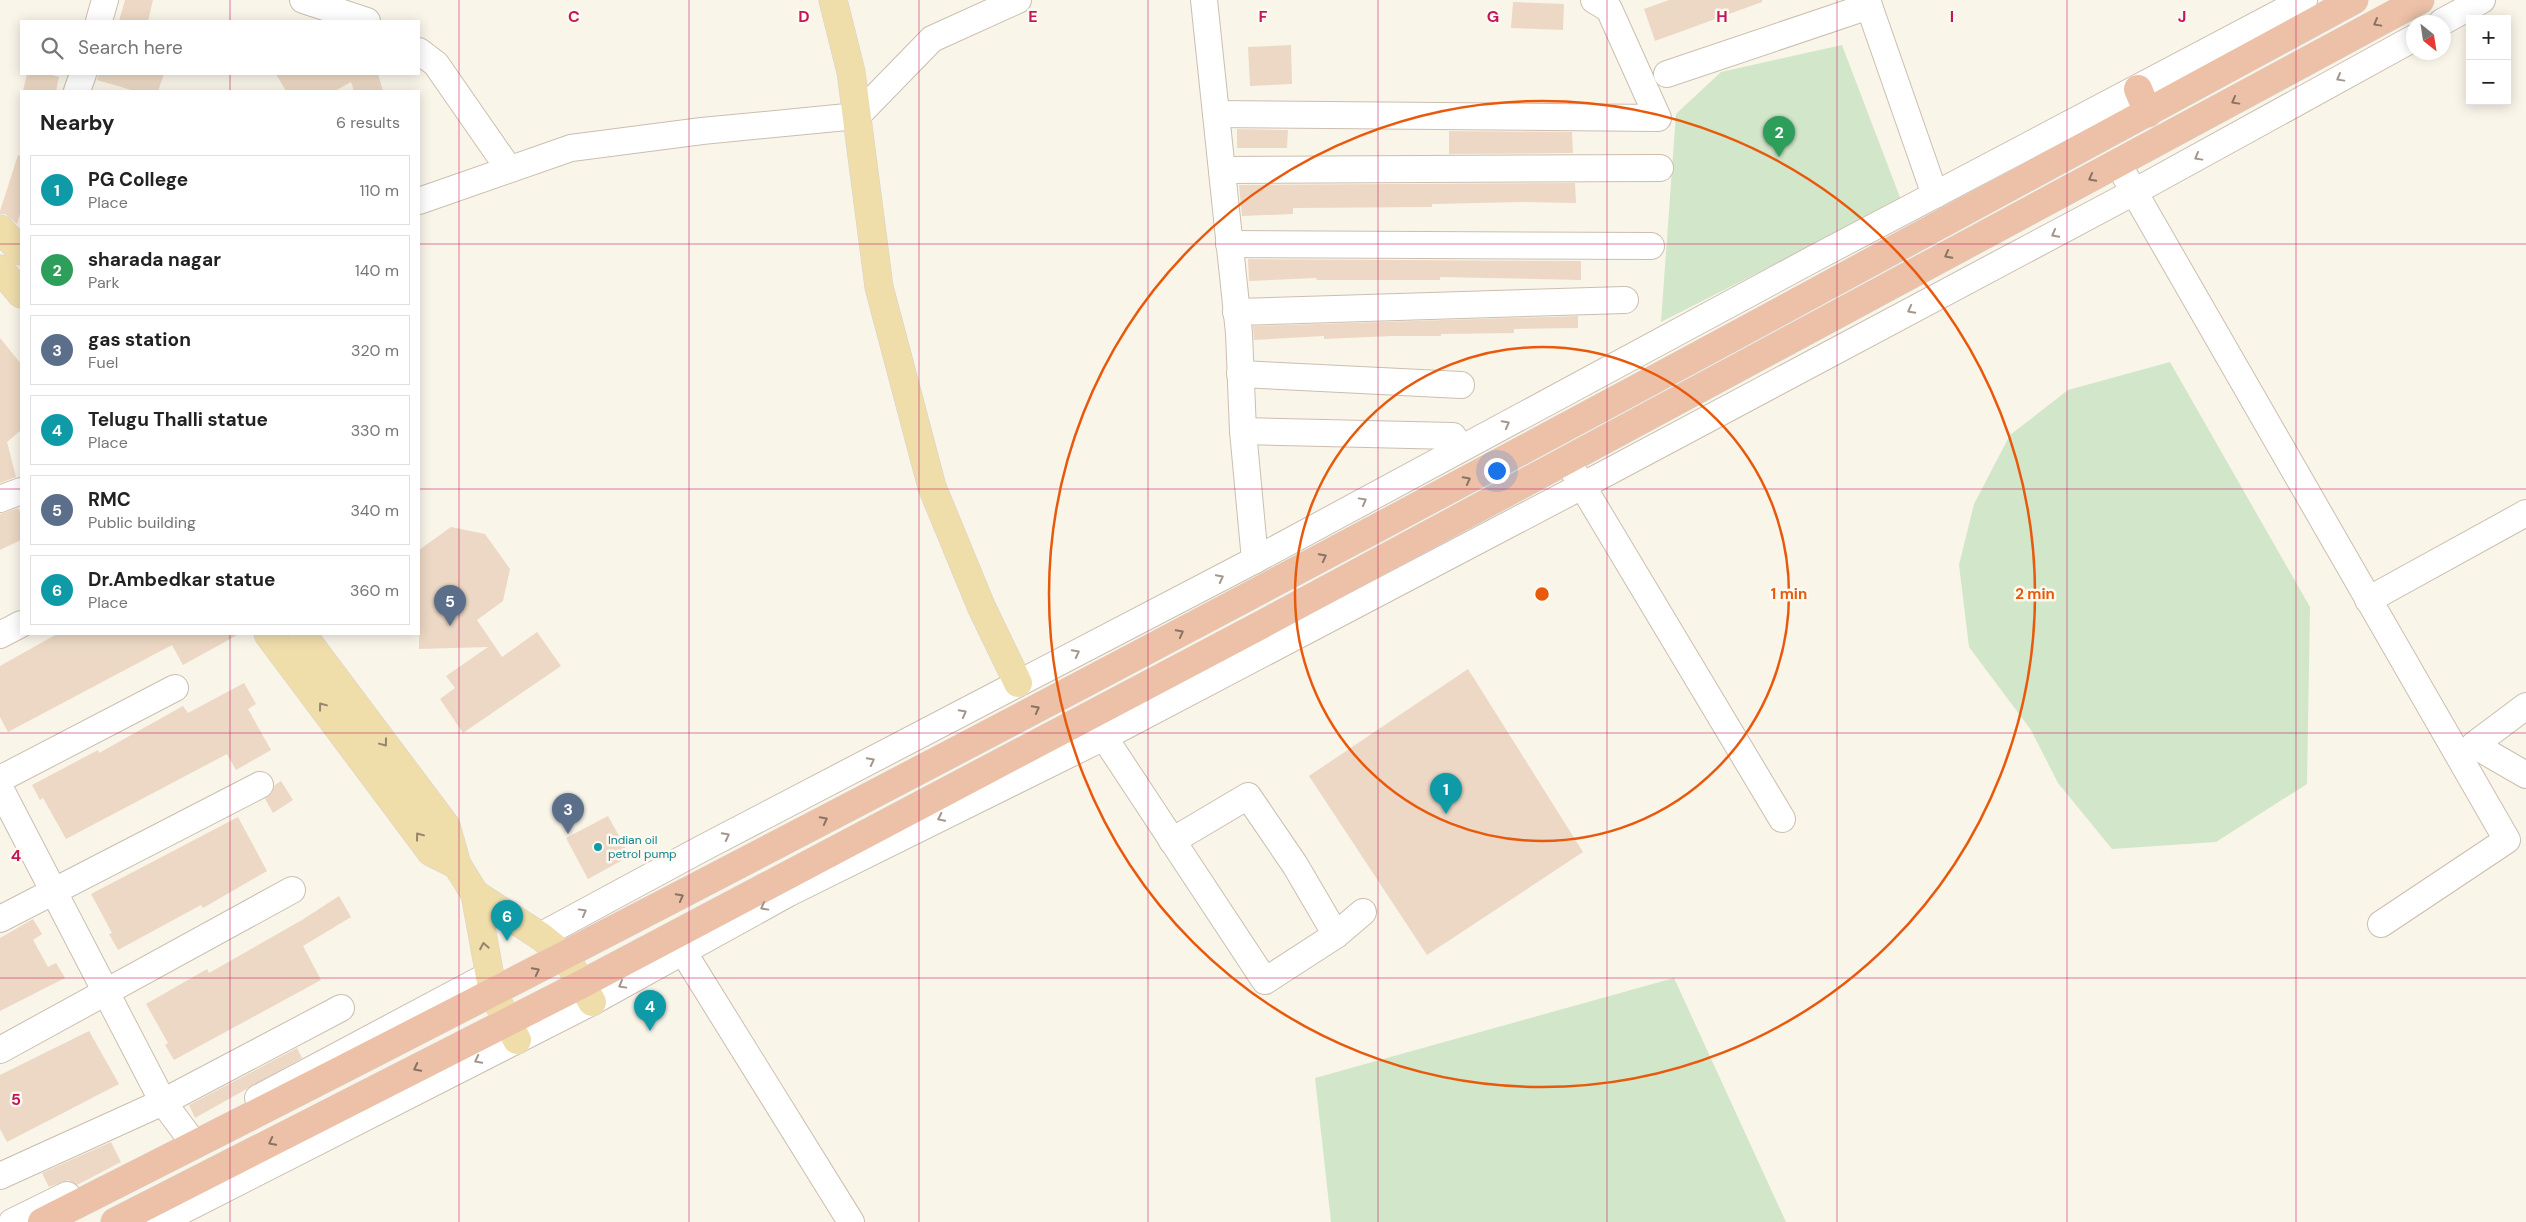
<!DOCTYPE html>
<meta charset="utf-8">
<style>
:root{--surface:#fff;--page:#f2f2f2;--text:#222;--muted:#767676;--line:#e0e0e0;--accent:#0b8043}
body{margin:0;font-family:"DM Sans",sans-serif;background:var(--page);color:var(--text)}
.controls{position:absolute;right:15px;top:15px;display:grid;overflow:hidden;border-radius:0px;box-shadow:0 2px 12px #0003}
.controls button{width:45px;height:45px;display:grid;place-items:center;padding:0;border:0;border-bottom:1px solid var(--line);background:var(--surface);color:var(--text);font:25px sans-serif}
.compass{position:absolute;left:2406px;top:15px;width:45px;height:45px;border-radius:50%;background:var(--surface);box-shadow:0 2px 12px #0003;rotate:150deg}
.you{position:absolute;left:1496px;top:470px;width:18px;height:18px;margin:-12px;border:4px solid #fff;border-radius:50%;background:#1a73e8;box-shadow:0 0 0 8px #1a73e833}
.badge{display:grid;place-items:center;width:32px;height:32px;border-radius:50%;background:var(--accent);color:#fff;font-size:16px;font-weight:700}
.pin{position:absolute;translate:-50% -41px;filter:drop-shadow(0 1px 2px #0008)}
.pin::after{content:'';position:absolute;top:26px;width:18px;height:15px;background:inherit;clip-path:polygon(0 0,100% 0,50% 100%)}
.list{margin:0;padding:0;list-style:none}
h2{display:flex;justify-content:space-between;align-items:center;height:65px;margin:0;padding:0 20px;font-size:21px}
h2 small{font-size:16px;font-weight:400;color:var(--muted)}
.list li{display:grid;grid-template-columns:32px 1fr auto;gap:15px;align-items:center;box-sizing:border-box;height:70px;margin:0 10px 10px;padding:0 10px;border:1px solid var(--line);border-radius:0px}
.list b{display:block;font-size:19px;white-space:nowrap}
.list p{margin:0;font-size:16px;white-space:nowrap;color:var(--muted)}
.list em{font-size:16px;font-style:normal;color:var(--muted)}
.icon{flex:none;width:28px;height:28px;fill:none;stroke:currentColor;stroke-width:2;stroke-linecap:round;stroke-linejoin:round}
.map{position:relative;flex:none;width:2526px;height:1222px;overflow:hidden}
.search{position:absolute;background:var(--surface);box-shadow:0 2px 12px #0003;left:20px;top:20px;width:400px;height:55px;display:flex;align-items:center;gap:12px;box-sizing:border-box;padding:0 18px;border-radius:0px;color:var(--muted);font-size:19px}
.panel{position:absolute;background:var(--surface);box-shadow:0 2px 12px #0003;left:20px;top:90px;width:400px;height:545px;border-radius:0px}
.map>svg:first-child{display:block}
</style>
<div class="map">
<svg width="2526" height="1222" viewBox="0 0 2526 1222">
<rect width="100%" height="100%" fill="#faf5e9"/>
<g fill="#d2e6c9">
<path d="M1842,45L1901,200L1661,322L1676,114L1721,72Z"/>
<path d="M2170,362L2310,607L2307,784L2216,842L2112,849L2058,783L2031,730L1969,647L1959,565L1974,504L2010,435L2068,390Z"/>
<path d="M1674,978L1786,1222H1331L1315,1078Z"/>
</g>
<g fill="#ecd8c4">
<path d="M125,0H153L148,21H119Z"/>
<path d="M1669,0H1762V2L1655,41L1644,9Z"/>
<path d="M1513,2L1564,4L1563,30L1511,28Z"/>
<path d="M1291,45L1292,84L1250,86L1248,47Z"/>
<path d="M27,74H47L59,77L56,91H23Z"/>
<path d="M98,74H164L158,91H135L97,80Z"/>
<path d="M276,74H378L383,91H354L351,82L335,91H286Z"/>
<path d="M1237,129L1288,130L1287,148H1237Z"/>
<path d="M1449,131L1572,132L1573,153L1449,154Z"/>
<path d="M18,155L21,156V210L17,224L5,214H0V211Z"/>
<path d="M1575,183L1576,203L1523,202L1432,204V207L1293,208V214L1242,216L1239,185Z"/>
<path d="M1248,259L1581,261V280L1440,277V280H1317L1316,278L1249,281Z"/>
<path d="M1578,316V328L1514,329V333L1441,334V336H1392L1324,339V336L1254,340L1253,326Z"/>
<path d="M0,338L21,364V430L7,442L16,477L0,483Z"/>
<path d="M18,508L21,514V540L0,550V514Z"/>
<path d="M451,527L485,534L510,569L503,601L477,620L502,657L537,632L561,666L463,733L440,699L455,688L446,676L488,647L419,649V550Z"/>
<path d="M57,634H239L183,665L172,645L8,732L0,717V666Z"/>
<path d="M1468,669L1583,852L1427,955L1309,776Z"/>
<path d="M244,683L256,704L248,709L271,750L236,770L227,754L66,839L43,798L40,800L32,785L98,750L99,753L183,706L188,713Z"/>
<path d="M281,781L293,800L273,813L265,799L272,793L275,785Z"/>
<path d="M608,816L630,856L588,879L566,838Z"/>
<path d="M238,817L267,871L203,908L201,905L118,950L109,934L112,933L91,894Z"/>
<path d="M339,896L351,917L303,946L321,980L174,1060L165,1045L168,1043L146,1004L207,969L209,973L302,920Z"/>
<path d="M33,919L42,934L33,940L48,967L56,963L65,978L0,1011V938Z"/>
<path d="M89,1031L119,1084L7,1142L0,1129V1075Z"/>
<path d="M297,1048L302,1058L195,1118L189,1105Z"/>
<path d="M111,1142L121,1162L77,1185L68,1180L49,1187L42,1173Z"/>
</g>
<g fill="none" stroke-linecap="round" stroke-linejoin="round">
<g stroke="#cbbeb0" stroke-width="28">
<g id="minor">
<path d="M303,0L367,21"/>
<path d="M1204,0L1239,333L1243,431L1255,560"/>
<path d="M1867,0L1935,195"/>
<path d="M99,21L105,0"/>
<path d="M2442,22L2482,0"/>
<path d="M419,51L436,64L509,169"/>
<path d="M1667,74L1869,6"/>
<path d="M77,91L83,74"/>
<path d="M1216,114L1658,118L1609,9L1594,0"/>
<path d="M1222,170L1660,168"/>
<path d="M2125,176L2507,840L2381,924"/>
<path d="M419,201L571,148L702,131L857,116L932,39L1018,0"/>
<path d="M1229,244L1651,246"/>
<path d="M1236,312L1625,300"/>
<path d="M1240,374L1461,385"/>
<path d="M1243,431L1453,436L1461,448"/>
<path d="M1574,472L1782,819"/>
<path d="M0,499L21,491"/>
<path d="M2368,600L2526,513"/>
<path d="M0,635L21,624"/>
<path d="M2526,706L2474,745L2526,775"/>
<path d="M1104,737L1265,981L1336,935L1363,912"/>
<path d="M0,779L175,688"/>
<path d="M0,788L163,1102L195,1145"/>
<path d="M1172,841L1248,796L1295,865L1336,935"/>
<path d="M0,919L260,785"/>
<path d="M540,936L703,848L1255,560L1815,258L2304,0"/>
<path d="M674,937L851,1222"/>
<path d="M0,1050L292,890"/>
<path d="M258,1098L489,975"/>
<path d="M0,1176L163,1102L341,1008"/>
<path d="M12,1222L67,1195"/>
<path d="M160,1222L592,1002L789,893L1104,737L1582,486L2134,192L2414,38"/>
</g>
</g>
<g stroke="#d7d2ce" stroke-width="29">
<g id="major">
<path d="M833,0L851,72L879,287L932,487L981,606L1018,683"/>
<path d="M0,229L21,251"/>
<path d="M0,269L21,294"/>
<path d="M268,634L431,852L457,865"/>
<path d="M302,634L446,826L457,865L475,894L493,993L517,1040"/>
<path d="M475,894L540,936L565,956L592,1002"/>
</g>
</g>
<g stroke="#d7d2ce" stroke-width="29">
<g id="highway">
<path d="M2138,89L2148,113"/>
<path d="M42,1222C613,934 1179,636 1742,332C1946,222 2150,112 2354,0"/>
<path d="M115,1222L582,984L1261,625L2420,0"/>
</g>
</g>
<use href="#minor" stroke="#fff" stroke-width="26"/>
<use href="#major" stroke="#efddaa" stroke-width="28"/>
<use href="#highway" stroke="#ecc1a8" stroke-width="28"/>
</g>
<defs><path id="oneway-chevron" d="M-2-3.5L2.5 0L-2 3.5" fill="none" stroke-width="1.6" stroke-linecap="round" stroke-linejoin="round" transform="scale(1.25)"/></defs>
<g stroke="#8a7362">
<use href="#oneway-chevron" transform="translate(2377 23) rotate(151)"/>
<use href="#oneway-chevron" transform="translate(2235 101) rotate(151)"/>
<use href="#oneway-chevron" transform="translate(2092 178) rotate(152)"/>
<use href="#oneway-chevron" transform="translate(1948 255) rotate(152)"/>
<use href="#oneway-chevron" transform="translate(1467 480) rotate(-28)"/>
<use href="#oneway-chevron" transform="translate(1323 557) rotate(-28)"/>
<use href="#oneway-chevron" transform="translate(1180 633) rotate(-28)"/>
<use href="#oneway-chevron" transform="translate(1036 709) rotate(-28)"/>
<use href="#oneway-chevron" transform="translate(824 820) rotate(-28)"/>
<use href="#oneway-chevron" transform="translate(680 897) rotate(-28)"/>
<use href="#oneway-chevron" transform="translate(536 971) rotate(-27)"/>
<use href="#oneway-chevron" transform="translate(417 1068) rotate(153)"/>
<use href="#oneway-chevron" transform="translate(272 1142) rotate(153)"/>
</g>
<g stroke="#a3978d">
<use href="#oneway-chevron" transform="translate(2340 78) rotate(151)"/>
<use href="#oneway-chevron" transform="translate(2198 157) rotate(151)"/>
<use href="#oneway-chevron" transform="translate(2055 234) rotate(152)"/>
<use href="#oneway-chevron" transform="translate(1911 310) rotate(152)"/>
<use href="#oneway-chevron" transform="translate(1506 424) rotate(-28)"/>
<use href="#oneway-chevron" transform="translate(1363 501) rotate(-29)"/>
<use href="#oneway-chevron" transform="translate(1220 578) rotate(-27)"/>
<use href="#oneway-chevron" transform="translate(1076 653) rotate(-27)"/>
<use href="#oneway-chevron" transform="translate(963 713) rotate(-28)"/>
<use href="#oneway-chevron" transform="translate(871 761) rotate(-27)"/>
<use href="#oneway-chevron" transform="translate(941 818) rotate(154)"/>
<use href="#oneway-chevron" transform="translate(726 836) rotate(-27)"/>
<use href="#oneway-chevron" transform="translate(764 907) rotate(151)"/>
<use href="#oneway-chevron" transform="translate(583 912) rotate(-29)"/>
<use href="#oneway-chevron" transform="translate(622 985) rotate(151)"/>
<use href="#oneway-chevron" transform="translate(478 1060) rotate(153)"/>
</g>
<g stroke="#97856b">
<use href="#oneway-chevron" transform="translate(322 706) rotate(-127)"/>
<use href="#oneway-chevron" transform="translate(384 743) rotate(53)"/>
<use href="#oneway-chevron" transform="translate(419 836) rotate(-127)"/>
<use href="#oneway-chevron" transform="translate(484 946) rotate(-100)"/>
</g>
<path fill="none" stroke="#c2185b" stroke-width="1" stroke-opacity="0.55" d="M230,0V21M459,0V1222M689,0V1222M919,0V1222M1148,0V1222M1378,0V1222M1607,0V1222M1837,0V1222M2067,0V1222M2296,0V1222M230,74V91M0,244H21M419,244H2526M0,489H21M419,489H2526M230,634V1222M0,733H2526M0,978H2526"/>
<g fill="none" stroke="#e8590c" stroke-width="2.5">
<circle cx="1542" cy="594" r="247"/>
<circle cx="1542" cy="594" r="493"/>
</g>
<circle fill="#0f9aa8" stroke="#fdf9ef" stroke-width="2" cx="598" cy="847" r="5"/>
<g text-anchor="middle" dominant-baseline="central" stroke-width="5" stroke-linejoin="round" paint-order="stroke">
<g font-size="12" fill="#0d838f" stroke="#fdf9ef" text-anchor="start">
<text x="608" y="840">Indian oil<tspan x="608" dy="14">petrol pump</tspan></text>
</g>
</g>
<g font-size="16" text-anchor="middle" font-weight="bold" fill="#c2185b" stroke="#fdf9ef" stroke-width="5" stroke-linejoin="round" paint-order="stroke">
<text x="574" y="22">C</text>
<text x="804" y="22">D</text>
<text x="1033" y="22">E</text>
<text x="1263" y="22">F</text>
<text x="1493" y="22">G</text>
<text x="1722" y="22">H</text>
<text x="1952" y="22">I</text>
<text x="2182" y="22">J</text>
<text x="16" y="861">4</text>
<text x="16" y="1105">5</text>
</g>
<circle cx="1542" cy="594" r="8" fill="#e8590c" stroke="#fdf9ef" stroke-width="2.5"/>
<g font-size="15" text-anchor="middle" font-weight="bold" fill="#e8590c" stroke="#fdf9ef" stroke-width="5" stroke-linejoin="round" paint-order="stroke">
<text x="1789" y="599">1 min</text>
<text x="2035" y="599">2 min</text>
</g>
</svg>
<div class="controls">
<button>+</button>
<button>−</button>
</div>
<svg class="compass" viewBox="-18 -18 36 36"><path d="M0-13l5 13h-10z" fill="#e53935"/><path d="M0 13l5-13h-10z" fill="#767676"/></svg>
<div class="you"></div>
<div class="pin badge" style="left:1446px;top:814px;background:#0f9aa8">1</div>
<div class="pin badge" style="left:1779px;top:157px;background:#2e9e5b">2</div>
<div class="pin badge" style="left:568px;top:834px;background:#5c6f8a">3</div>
<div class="pin badge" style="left:650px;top:1031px;background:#0f9aa8">4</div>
<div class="pin badge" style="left:450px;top:626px;background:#5c6f8a">5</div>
<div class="pin badge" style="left:507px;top:941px;background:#0f9aa8">6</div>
<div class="search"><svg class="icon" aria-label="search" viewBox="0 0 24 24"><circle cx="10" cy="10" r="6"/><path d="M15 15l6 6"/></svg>Search here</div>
<section class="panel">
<h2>Nearby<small>6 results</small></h2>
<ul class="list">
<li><span class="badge" style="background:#0f9aa8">1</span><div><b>PG College</b><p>Place</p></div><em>110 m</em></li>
<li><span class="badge" style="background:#2e9e5b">2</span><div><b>sharada nagar</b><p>Park</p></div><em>140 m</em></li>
<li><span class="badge" style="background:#5c6f8a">3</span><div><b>gas station</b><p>Fuel</p></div><em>320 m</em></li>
<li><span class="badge" style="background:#0f9aa8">4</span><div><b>Telugu Thalli statue</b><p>Place</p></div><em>330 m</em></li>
<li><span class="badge" style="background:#5c6f8a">5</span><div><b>RMC</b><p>Public building</p></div><em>340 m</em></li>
<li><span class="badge" style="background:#0f9aa8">6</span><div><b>Dr.Ambedkar statue</b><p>Place</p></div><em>360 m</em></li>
</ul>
</section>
</div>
